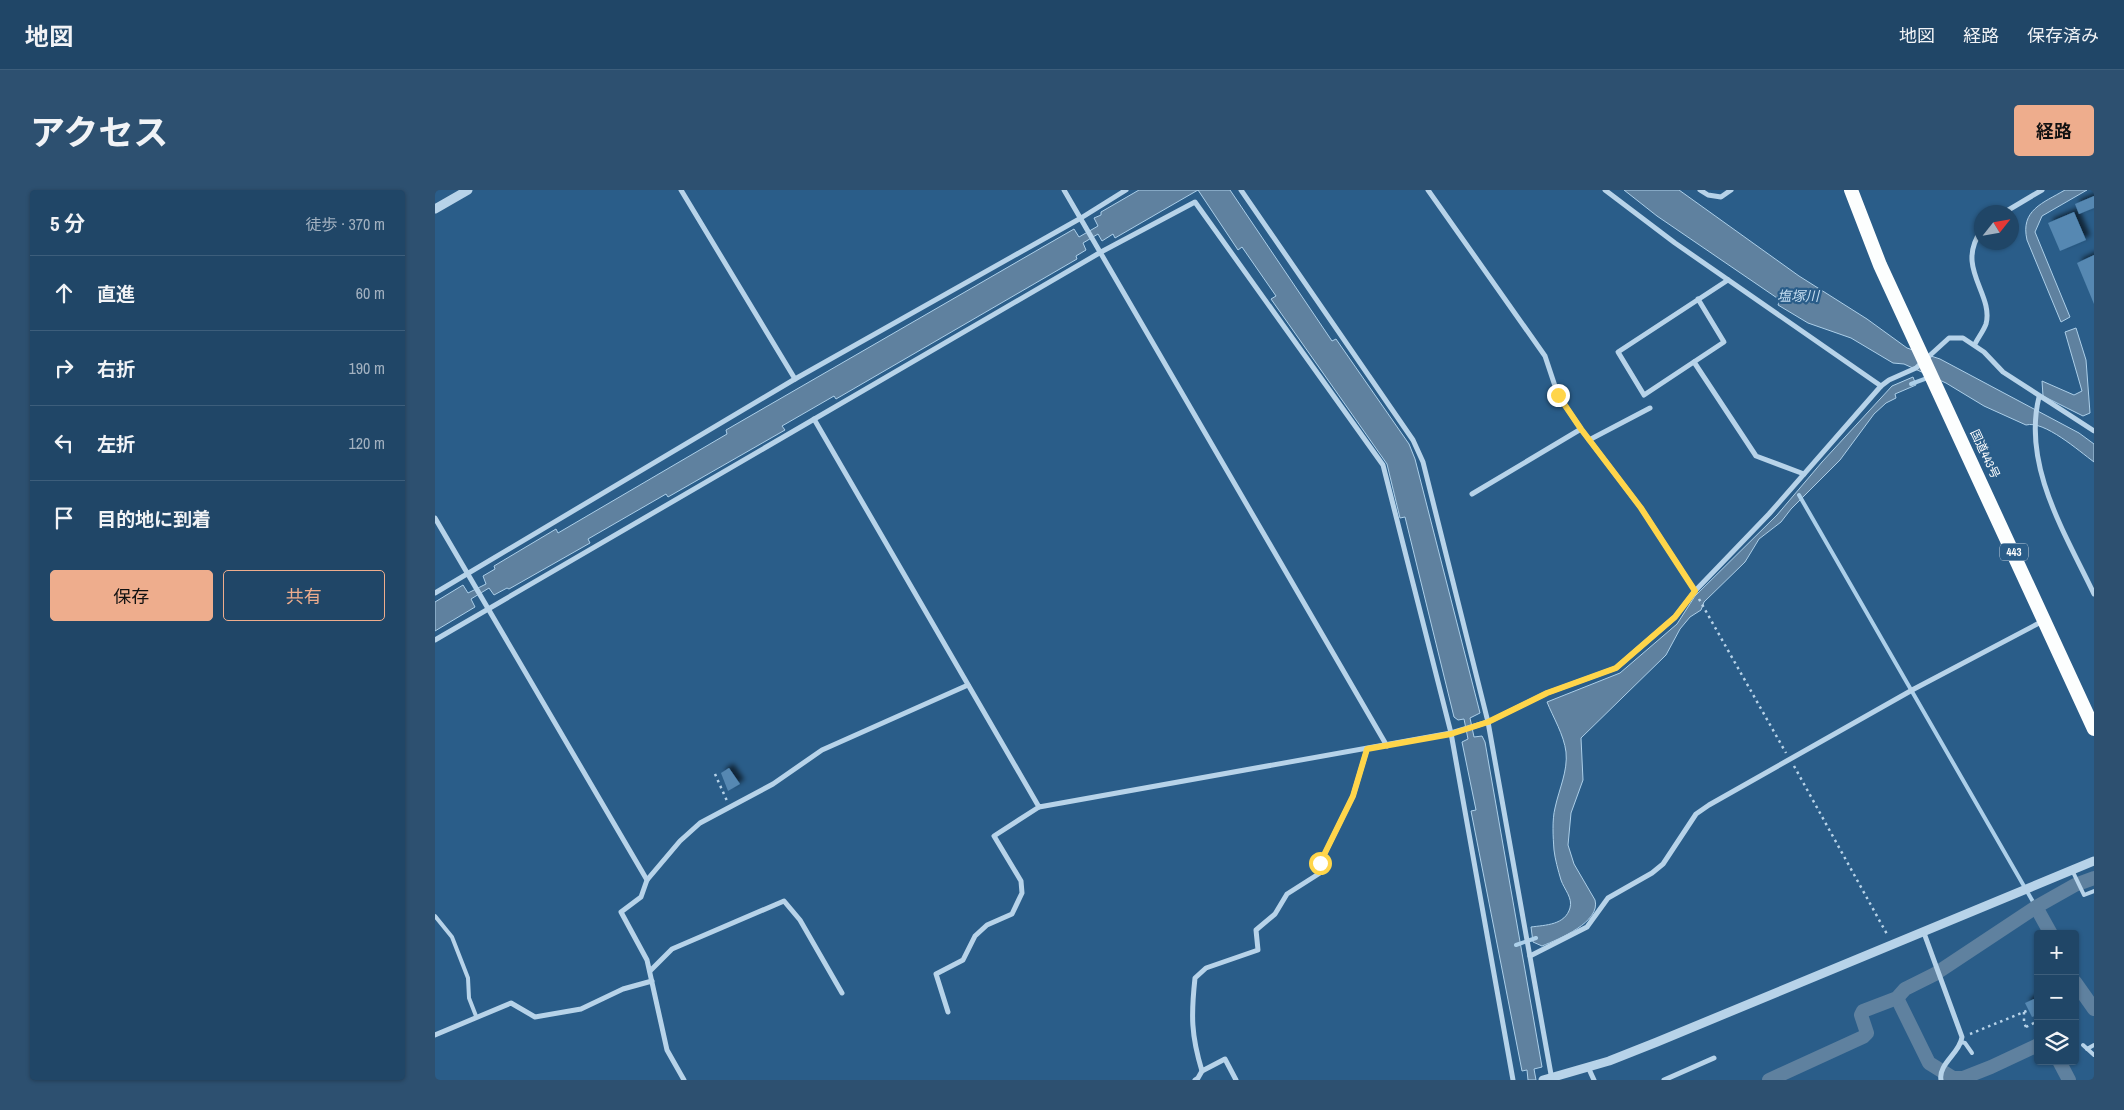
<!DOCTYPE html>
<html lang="ja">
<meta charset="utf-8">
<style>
:root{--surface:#204667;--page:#2d5070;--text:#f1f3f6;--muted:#a2b1c0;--line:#3d5e7b;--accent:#eead8d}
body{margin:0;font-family:"Archivo Narrow","Noto Sans JP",sans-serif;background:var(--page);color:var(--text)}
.controls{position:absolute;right:15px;bottom:15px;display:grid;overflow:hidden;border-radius:5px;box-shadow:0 1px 4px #0004}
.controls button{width:45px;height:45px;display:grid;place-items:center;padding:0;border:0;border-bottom:1px solid var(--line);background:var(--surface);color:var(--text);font:25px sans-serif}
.compass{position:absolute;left:1539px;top:15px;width:45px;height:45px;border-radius:50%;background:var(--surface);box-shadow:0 1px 4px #0004;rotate:59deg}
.stop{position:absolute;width:15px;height:15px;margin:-11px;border:4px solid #ffd54a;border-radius:50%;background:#fff}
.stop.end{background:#ffd54a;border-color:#fff;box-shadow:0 1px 5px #0008}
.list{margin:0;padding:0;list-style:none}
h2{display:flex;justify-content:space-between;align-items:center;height:65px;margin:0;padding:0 20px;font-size:21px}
h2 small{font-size:16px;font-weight:400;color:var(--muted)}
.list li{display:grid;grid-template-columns:32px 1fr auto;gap:15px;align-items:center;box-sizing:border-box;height:75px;padding:0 20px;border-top:1px solid var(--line)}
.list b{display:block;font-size:19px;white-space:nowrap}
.list em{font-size:16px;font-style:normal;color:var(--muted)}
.actions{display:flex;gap:10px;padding:15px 20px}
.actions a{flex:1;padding:11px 0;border:1px solid var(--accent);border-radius:5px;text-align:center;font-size:18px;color:var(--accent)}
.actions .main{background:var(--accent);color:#111}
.icon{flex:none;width:28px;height:28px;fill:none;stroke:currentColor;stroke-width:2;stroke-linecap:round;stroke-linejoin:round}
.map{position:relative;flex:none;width:1659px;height:890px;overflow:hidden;border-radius:5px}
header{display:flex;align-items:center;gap:30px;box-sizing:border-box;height:70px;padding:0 25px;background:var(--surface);border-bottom:1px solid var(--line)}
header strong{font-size:24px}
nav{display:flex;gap:28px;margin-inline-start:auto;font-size:18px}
.intro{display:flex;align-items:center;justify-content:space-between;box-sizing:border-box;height:120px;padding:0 30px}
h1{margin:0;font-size:35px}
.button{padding:12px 22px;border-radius:5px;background:var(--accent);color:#111;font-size:18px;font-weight:700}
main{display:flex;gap:30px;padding:0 30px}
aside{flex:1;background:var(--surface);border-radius:5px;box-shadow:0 1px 4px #0004}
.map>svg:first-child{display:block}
</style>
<header>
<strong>地図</strong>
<nav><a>地図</a><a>経路</a><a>保存済み</a></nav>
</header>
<div class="intro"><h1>アクセス</h1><a class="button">経路</a></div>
<main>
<aside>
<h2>5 分<small>徒歩 · 370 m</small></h2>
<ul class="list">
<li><svg class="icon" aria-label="ahead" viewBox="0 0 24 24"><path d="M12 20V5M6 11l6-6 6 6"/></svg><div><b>直進</b></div><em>60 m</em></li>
<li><svg class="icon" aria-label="right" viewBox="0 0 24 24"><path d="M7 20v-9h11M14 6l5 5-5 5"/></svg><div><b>右折</b></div><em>190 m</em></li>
<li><svg class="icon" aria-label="left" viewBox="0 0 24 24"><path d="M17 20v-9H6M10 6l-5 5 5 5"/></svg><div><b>左折</b></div><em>120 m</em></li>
<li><svg class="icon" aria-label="arrive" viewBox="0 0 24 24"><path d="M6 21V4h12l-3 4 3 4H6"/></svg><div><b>目的地に到着</b></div></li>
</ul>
<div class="actions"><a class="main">保存</a><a>共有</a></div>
</aside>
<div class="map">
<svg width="1659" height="890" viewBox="0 0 1659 890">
<defs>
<filter id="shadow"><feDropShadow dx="4.5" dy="-4.5" stdDeviation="2.5" flood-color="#0009"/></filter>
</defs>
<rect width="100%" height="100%" fill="#2a5d89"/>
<g fill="#5f819f" stroke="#accfe9">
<path d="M704,0H795L897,151L901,149L974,254L980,269L1045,523L1035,528L1039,547L1047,546L1050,552L1107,877L1099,879L1101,890H1093L1092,880L1087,881L1036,621L1041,620L1027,552L1033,549L1029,529L1023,530L1019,527L970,327L965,328L952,274L836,109L841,106L807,57L803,60L763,0L680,48L678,44L667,51L663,44L648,53L651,60L641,66L642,69L401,209L399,206L347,236L350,240L233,307L231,304L153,349L155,353L74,399L72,398L59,405L54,398L36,409L40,417L0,441V412L28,395L33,403L51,394L48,386L60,379L59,376L121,339L123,343L292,244L291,240L639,39L644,47L663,36L659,28L666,25V22Z"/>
<path d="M1189,0H1244L1364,86L1432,129L1472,158L1505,169L1644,243L1659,254V272C1644,261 1609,230 1591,235L1549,216L1511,193L1469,174L1458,173L1416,148L1373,133L1343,115L1345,110L1222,26Z"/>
<path d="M1630,0H1652L1607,26L1600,42L1635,127L1626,132L1592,50C1585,20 1608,13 1630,0Z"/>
<path d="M1641,138L1651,170L1655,223L1648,226L1608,206L1607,191L1639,205L1647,201L1630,142Z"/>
<path d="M1478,187L1481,195L1460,204L1461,208L1451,213L1439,224L1405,270L1356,319L1346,332L1324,349L1310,372L1269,412L1266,420L1255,427L1245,439L1231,465L1146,548L1148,590L1136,623L1133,655L1139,674L1160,710C1166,732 1124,749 1107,756L1098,752L1096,737C1111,735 1130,735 1135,718C1138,708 1129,699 1126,690C1123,680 1120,669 1119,660C1118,647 1117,630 1120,618C1124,599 1133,581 1131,562C1129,545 1118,527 1112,512L1185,483L1242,434L1260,406L1342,325L1387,272L1457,196Z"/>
</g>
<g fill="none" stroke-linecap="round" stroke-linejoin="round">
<g stroke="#accfe9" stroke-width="4">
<path d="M1476,194L1495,187"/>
<path d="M1364,305L1601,717"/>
<path d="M1081,755L1101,748"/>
</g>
<g stroke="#5f819f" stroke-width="14">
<path d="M1601,717L1616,744"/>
<path d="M1640,792L1659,819"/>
<path d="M1462,808L1494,873L1518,888H1528L1556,877L1603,855"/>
<path d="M1624,871L1634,890"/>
<path d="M1334,890L1428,847L1432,843L1426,825L1428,821L1462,808L1470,799L1500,784L1601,717L1640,695L1659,688"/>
</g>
</g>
<g fill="#5688b2" filter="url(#shadow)">
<path d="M1659,6V18L1644,24L1640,14Z"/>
<path d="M1639,22L1651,50L1625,61L1613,33Z"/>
<path d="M1659,65V114L1642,73Z"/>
<path d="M294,578L305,594L293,601L286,583Z"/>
<path d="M1599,809L1603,817V825L1597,827L1590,813Z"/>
</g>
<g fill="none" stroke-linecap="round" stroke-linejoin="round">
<g stroke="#b7d3e9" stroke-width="2.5" stroke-dasharray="2.5 4" stroke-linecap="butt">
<path d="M1264,409L1351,563"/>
<path d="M1359,576L1453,746"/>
<path d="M280,584L292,611"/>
<path d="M1589,822V833L1591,837"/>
<path d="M1591,837L1603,831"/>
<path d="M1535,844L1594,820"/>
</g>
<g stroke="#b7d3e9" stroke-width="4">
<path d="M1637,680L1649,705L1659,701"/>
<path d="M0,726L17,747L33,788L34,808L41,826"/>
<path d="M1526,852L1530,853L1537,863"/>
<path d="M1648,855L1659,865"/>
<path d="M1652,859L1659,855"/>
</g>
<g stroke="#b7d3e9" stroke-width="5">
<path d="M246,0L360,189"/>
<path d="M629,0L952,556"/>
<path d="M806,0L978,250L988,272L1053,532L1117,890"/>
<path d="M993,0L1110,166L1123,205L1146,239L1206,318L1260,401"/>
<path d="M1170,0L1240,53L1446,196"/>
<path d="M1265,0L1273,5L1286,7L1296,0"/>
<path d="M1570,22L1607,0"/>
<path d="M1263,109L1289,152L1209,205L1183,162L1293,90"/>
<path d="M1540,154C1543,148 1549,140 1551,134C1559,104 1520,78 1546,41"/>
<path d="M1259,172L1321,266L1369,284"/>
<path d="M1604,207C1587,276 1631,345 1659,404"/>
<path d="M379,229L604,617L1016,543L1053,532L1112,503L1181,478L1240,427L1260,401L1334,324L1446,196L1454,190L1481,178L1514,148H1528L1549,162L1568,182L1659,241"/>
<path d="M1154,250L1215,218"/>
<path d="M1037,304L1146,239"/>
<path d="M0,328L212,690"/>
<path d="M0,403L360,189L646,28L691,0"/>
<path d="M0,450L666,62L760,12L948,275L1016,543L1078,890"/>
<path d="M1489,743L1527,847C1525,863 1503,874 1506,890"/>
<path d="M1095,766L1152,737L1173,708L1217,683L1228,674L1261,624L1274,615L1479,499L1608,431"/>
<path d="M215,781L237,759L349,711L365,730L407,803"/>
<path d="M513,822L501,784L528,770L540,746L552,735L577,724L587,703L586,691L559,646L604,617"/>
<path d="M0,845L76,813L100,827L146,819L188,799L217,791"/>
<path d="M1153,877L1159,890"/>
<path d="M249,890L232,860L212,770L186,722L206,707L212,690L245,651L265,633L338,594L387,560L533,495"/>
<path d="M760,890L763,888L767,881"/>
<path d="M801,890L790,869L767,881C756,845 756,825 760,788L771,778L823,760L821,740L840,724L852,704L885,683V673L918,606L932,559"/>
<path d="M1229,890L1279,868"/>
</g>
<g stroke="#b7d3e9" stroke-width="9">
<path d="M0,19L33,0"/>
<path d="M1108,890L1174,871L1222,852L1659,671"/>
</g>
<path stroke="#fcfefe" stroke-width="14" d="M1416,0L1445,75L1659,539"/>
</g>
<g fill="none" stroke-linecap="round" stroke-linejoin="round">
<path stroke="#ffd54a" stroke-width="6" d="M885,673L918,606L932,559L1016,544L1053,532L1112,503L1181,478L1240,427L1260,401L1206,318L1146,239L1123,205"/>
</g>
<g text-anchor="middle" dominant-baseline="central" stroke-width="4.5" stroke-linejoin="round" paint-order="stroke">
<rect fill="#2a5d89" stroke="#bfcedc" stroke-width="1" x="1565" y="353.5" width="28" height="17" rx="4"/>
<g font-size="11" font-weight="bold" fill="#fff">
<text x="1579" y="362">443</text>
</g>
<g font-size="12" fill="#fff" stroke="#2a5d89">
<text transform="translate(1550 264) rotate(65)">国道443号</text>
</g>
<g font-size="14" font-style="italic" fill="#c3dcf0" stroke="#2a5d89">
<text x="1363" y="106">塩塚川</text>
</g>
</g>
</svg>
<div class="controls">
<button>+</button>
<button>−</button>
<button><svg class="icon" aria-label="layers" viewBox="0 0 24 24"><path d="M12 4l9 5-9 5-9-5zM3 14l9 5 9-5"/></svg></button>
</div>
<svg class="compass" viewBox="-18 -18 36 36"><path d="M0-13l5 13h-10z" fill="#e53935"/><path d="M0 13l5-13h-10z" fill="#a2b1c0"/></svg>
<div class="stop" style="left:885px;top:673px"></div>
<div class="stop end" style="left:1123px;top:205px"></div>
</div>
</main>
